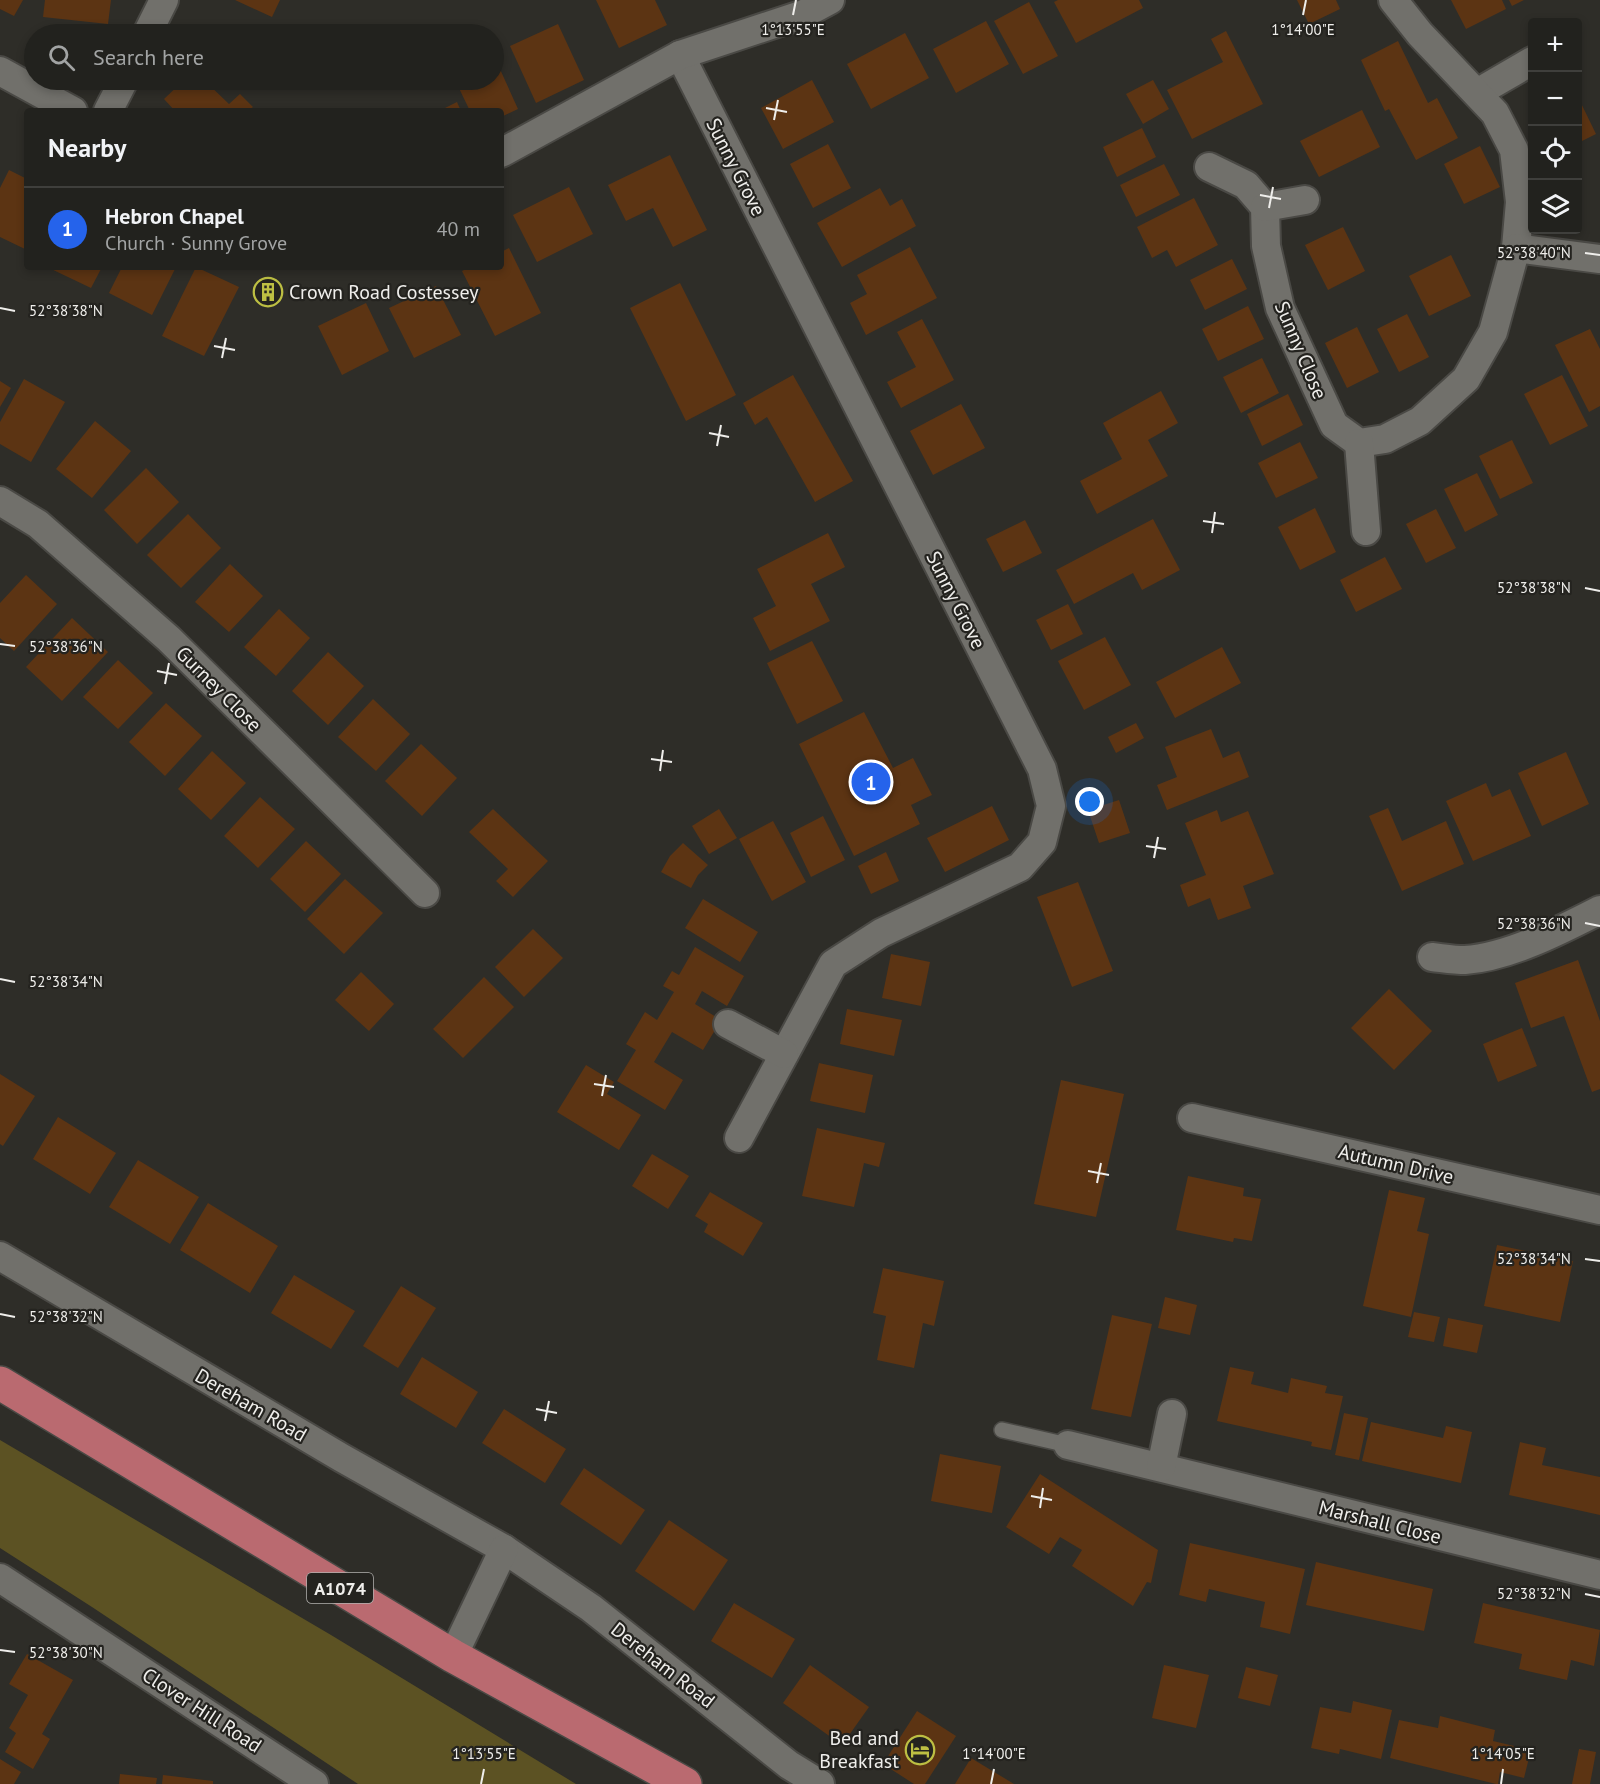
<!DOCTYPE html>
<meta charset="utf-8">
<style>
:root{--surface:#22221e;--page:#2e2f2b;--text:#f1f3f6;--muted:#a2a4a4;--line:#3f3f3c;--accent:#2563eb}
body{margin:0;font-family:"PT Sans",sans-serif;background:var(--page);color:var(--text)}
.controls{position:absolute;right:18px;top:18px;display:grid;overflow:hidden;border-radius:6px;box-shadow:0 3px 9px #0003}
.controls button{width:54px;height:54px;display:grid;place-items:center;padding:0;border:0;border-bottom:2px solid var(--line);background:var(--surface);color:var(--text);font:30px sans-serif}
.you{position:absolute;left:1090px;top:802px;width:21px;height:21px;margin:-15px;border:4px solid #fff;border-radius:50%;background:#1a73e8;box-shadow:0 0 0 9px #1a73e833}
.badge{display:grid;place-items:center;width:39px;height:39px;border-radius:50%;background:var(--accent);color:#fff;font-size:20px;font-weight:700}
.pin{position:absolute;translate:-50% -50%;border:3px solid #fff;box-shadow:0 2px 6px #0006}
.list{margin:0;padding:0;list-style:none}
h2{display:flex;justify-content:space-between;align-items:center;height:78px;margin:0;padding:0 24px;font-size:26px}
h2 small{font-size:20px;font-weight:400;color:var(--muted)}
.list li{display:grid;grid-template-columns:39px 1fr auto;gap:18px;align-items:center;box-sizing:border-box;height:84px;padding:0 24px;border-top:2px solid var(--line)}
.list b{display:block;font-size:22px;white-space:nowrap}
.list p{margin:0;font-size:20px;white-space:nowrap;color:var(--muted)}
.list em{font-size:20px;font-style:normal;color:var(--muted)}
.icon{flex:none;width:33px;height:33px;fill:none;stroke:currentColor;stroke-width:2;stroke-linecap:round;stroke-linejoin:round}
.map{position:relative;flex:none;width:1600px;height:1784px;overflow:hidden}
.search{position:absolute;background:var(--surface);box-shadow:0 3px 9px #0003;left:24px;top:24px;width:480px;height:66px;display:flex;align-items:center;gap:15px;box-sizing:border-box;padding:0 21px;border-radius:33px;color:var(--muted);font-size:22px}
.panel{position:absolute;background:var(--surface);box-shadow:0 3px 9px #0003;left:24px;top:108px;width:480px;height:162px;border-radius:6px}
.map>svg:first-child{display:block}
</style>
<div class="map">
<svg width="1600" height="1784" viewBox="0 0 1600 1784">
<rect width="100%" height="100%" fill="#2e2d28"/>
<path fill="#5c5223" d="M0,1440L331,1635L576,1784H358L92,1607L0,1548Z"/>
<g fill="#5c3413">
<path d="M0,0H23L14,16L0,9Z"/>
<path d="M45,0H111L108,24L43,17Z"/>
<path d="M235,0H280L272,17Z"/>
<path d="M596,0H655L667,25L619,48Z"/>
<path d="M1058,0H1139L1143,8L1076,43L1054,2Z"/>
<path d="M1297,0H1336L1340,9L1309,24Z"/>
<path d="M1451,0H1502L1506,9L1466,29Z"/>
<path d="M1509,0H1524L1512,6Z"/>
<path d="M1029,2L1058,56L1023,74L994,21Z"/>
<path d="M986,21L1009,64L956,93L933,49Z"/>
<path d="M558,24L584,80L536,103L510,46Z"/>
<path d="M1226,31L1263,104L1192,139L1167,90L1223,62L1211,39Z"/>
<path d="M905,33L929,78L871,109L847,64Z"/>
<path d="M1398,41L1428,103L1437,98L1458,138L1416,160L1389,109L1385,111L1361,60Z"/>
<path d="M494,56L518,109L501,117V111H470L455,80H494Z"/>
<path d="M184,80H204L229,104L240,94L253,107L248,111H175L164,99Z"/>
<path d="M812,80L834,122L783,149L761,108Z"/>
<path d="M1153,80L1169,109L1143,124L1126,94Z"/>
<path d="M1578,97L1596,134L1578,143Z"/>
<path d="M457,102L461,111H439Z"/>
<path d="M1362,110L1380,147L1319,177L1300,141Z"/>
<path d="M1142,128L1156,157L1117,177L1103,147Z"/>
<path d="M828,144L851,188L813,208L790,164Z"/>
<path d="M1480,146L1500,187L1464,204L1444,164Z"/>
<path d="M670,155L707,230L673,247L653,208L626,221L608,185Z"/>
<path d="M1164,164L1180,195L1136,217L1120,185Z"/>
<path d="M9,170L27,179V250L0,237V188Z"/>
<path d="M569,187L593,234L537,262L513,215Z"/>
<path d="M880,188L890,206L902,199L916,226L842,267L817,223Z"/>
<path d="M1194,198L1218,245L1176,267L1167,250L1152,258L1137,227Z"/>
<path d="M1343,227L1365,271L1328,290L1305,245Z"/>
<path d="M910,247L937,298L866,335L850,303L867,294L857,275Z"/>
<path d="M509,248L541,313L495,336L462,271L470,267H501V252Z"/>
<path d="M1451,255L1471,296L1429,316L1409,276Z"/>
<path d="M1232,259L1247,289L1205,310L1190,280Z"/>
<path d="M47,267H102L91,288Z"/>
<path d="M122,267H176L152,315L109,293Z"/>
<path d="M196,267L239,287L204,356L162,336Z"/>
<path d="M267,277L282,289L268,307L253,294Z"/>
<path d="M680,283L736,395L686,421L630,308Z"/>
<path d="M436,286L461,335L414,358L389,308Z"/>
<path d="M366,303L389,351L342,375L318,326Z"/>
<path d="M1248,306L1264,339L1218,361L1202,329Z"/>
<path d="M1407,314L1429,357L1399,372L1377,329Z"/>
<path d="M922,319L954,380L901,408L887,382L916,367L897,332Z"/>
<path d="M1357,327L1379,372L1347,388L1325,343Z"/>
<path d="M1590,329L1600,349V406L1589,412L1555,345Z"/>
<path d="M1262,358L1279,393L1241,413L1223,377Z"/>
<path d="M793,375L853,481L815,502L767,417L755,425L743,403Z"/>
<path d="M1562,375L1588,426L1550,445L1524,394Z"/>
<path d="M24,379L65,402L31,462L0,444V422Z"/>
<path d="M0,381L11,388L0,407Z"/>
<path d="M1161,391L1178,423L1148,440L1168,476L1097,514L1080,481L1122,459L1103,423Z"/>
<path d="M1288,394L1303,425L1262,446L1247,414Z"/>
<path d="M961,404L985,448L933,475L910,431Z"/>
<path d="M95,421L131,451L92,498L56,469Z"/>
<path d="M1512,440L1533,483L1500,499L1479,456Z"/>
<path d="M1300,442L1318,478L1276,498L1258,463Z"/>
<path d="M146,468L179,502L137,544L104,510Z"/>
<path d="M1477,473L1498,515L1465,532L1444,489Z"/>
<path d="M1315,508L1336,552L1300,570L1278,527Z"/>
<path d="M1436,509L1456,548L1426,563L1406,524Z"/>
<path d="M188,514L221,548L181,588L147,555Z"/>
<path d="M1153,519L1180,570L1142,590L1133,573L1074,604L1056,570Z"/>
<path d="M1025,520L1042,553L1003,572L986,539Z"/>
<path d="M828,533L845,567L811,584L830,621L770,651L753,618L776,606L757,569Z"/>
<path d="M1385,557L1402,589L1356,612L1340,580Z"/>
<path d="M230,564L263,596L229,632L195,602Z"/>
<path d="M26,575L57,604L14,651L0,638V603Z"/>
<path d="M1068,604L1083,634L1051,650L1036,620Z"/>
<path d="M279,609L310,638L276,676L244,647Z"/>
<path d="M72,618L108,652L62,701L26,667Z"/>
<path d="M1105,637L1131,685L1084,710L1058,661Z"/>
<path d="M812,641L843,701L797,724L767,663Z"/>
<path d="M1222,647L1241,683L1175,718L1156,682Z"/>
<path d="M328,652L364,686L328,725L292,691Z"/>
<path d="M118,660L153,693L118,729L83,697Z"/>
<path d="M373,699L410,734L376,771L338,737Z"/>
<path d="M166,703L202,736L165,776L129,742Z"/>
<path d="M864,712L893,768L913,758L932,795L911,805L920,824L854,856L799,744Z"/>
<path d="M1136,723L1144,738L1116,753L1108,737Z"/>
<path d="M1211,729L1223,758L1239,751L1249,777L1167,810L1157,785L1177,777L1165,747Z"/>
<path d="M421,744L457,778L422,816L385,781Z"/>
<path d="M212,751L246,783L211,820L178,789Z"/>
<path d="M1566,752L1589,804L1542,826L1518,773Z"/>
<path d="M1486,783L1492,797L1510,789L1531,836L1473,861L1446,801Z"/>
<path d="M260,797L295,829L258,868L224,836Z"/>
<path d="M1119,800L1130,833L1099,843L1088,810Z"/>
<path d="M992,806L1009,840L945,872L927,838Z"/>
<path d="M1388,808L1402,841L1446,821L1464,864L1402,891L1369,816Z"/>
<path d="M493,809L548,861L513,897L496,881L508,869L469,832Z"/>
<path d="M719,809L737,838L709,854L692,826Z"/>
<path d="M1217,810L1221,822L1248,811L1274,874L1243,886L1251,908L1218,920L1210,898L1188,907L1180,885L1206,875L1185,823Z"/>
<path d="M823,816L845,860L811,877L790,833Z"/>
<path d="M773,821L806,882L772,901L739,839Z"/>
<path d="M306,841L341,874L305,912L270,879Z"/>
<path d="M683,843L708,865L698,875L691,888L661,872L670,856Z"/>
<path d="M886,852L899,881L871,894L858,866Z"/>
<path d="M345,879L383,913L344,954L307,919Z"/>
<path d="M1078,882L1113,971L1072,987L1037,897Z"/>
<path d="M703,899L758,932L740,962L685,928Z"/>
<path d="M533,929L563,958L524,997L495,967Z"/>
<path d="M695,947L744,976L727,1006L702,991L695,1004L721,1020L703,1050L672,1032L654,1062L683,1080L665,1110L617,1081L636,1050L626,1044L645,1012L657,1020L674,992L663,986L672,971L679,975Z"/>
<path d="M891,954L930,962L921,1006L882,998Z"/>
<path d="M1578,960L1600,1021V1089L1592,1092L1564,1016L1531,1028L1515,983Z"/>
<path d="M361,972L394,1004L369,1031L335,1000Z"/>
<path d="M484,977L514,1007L463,1058L433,1029Z"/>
<path d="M1389,989L1432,1031L1394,1070L1351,1028Z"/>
<path d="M847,1009L902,1020L894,1056L840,1044Z"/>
<path d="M1522,1028L1537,1066L1498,1082L1483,1044Z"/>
<path d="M819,1063L873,1075L865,1113L810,1101Z"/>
<path d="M586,1065L614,1082L607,1094L641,1115L619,1150L557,1112Z"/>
<path d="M0,1074L35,1096L3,1146L0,1144Z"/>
<path d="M1061,1080L1124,1094L1096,1217L1034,1204Z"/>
<path d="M58,1117L116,1153L90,1194L33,1159Z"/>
<path d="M817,1128L885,1143L879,1167L864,1163L854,1207L802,1196Z"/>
<path d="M652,1154L689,1176L668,1209L632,1186Z"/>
<path d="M138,1160L199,1197L170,1244L109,1207Z"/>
<path d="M1188,1176L1244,1188L1243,1196L1261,1199L1252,1241L1234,1238L1233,1242L1176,1230Z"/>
<path d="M1389,1190L1425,1198L1417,1231L1429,1234L1411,1317L1363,1306Z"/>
<path d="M710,1192L763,1223L743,1256L704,1232L708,1224L695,1216Z"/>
<path d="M208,1203L278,1246L250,1293L180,1250Z"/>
<path d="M1497,1245L1573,1261L1560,1322L1484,1306Z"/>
<path d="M883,1268L944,1281L934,1326L923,1323L914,1368L877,1360L886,1316L873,1313Z"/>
<path d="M294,1275L355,1311L331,1349L271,1313Z"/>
<path d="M401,1286L436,1308L398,1368L363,1346Z"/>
<path d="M1165,1297L1197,1305L1190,1335L1158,1328Z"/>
<path d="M1414,1312L1440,1317L1434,1342L1408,1337Z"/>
<path d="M1112,1315L1152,1324L1131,1417L1091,1409Z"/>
<path d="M1448,1318L1483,1325L1477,1353L1443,1346Z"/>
<path d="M422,1357L478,1392L456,1428L400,1394Z"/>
<path d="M1230,1367L1254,1372L1251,1384L1288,1393L1291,1378L1327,1386L1325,1393L1343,1396L1331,1450L1311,1446L1312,1442L1217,1421Z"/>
<path d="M504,1409L566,1449L545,1483L482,1443Z"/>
<path d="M1344,1413L1368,1418L1359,1460L1335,1455Z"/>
<path d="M1371,1422L1443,1438L1446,1426L1472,1432L1461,1483L1362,1461Z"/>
<path d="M1520,1442L1546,1448L1542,1465L1600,1477V1515L1509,1495Z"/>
<path d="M940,1454L1001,1466L992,1513L931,1501Z"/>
<path d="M584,1468L645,1510L621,1545L560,1504Z"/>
<path d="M1040,1474L1158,1550L1151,1583L1147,1582L1133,1606L1072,1566L1082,1550L1060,1537L1049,1554L1006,1527Z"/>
<path d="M669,1520L728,1560L694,1611L635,1571Z"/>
<path d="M1190,1543L1305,1569L1290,1634L1260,1627L1265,1602L1209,1589L1206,1602L1179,1595Z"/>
<path d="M1316,1562L1433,1589L1424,1631L1306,1605Z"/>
<path d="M734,1603L795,1639L772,1678L711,1641Z"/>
<path d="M1483,1603L1600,1630L1594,1666L1571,1660L1567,1680L1519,1669L1522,1654L1474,1643Z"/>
<path d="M27,1654L73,1680L42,1734L50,1739L33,1769L5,1752L16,1733L9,1728L28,1695L9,1684Z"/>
<path d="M810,1665L869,1707L842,1745L783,1703Z"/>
<path d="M1164,1665L1209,1675L1196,1728L1152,1718Z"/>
<path d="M1246,1667L1278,1675L1270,1706L1238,1698Z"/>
<path d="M1353,1701L1392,1710L1381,1759L1340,1749L1339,1754L1311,1748L1320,1707L1351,1713Z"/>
<path d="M917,1711L956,1736L925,1784H914L883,1764Z"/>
<path d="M1440,1716L1495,1730L1493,1741L1531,1750L1524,1778L1500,1772L1498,1784H1496L1390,1758L1399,1720L1438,1728Z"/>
<path d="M1579,1749L1596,1752L1590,1784H1572Z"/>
<path d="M971,1758L1014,1784H955Z"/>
<path d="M0,1759L21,1772L14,1784H0Z"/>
<path d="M120,1774L157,1778L156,1784H119Z"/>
<path d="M163,1775L213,1781V1784H162Z"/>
</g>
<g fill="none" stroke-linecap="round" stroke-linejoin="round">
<g stroke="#4a4945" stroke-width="18">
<path id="lane" d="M1002,1430L1068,1445"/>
</g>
<g stroke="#4a4945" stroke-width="32">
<g id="street">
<path d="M147,34L164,0"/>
<path d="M680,55L1042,769L1051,806L1042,842L1020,867L881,933L833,964L739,1138"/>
<path d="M0,71L73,111"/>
<path d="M1477,93L1532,61"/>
<path d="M108,111L124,80"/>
<path d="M501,153L680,55L804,14L830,0"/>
<path d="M1209,167L1246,185L1265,207L1266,246L1280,308L1334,425L1359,443L1385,439L1420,421L1466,379L1493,332L1516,248L1520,202L1514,150L1495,113L1420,34L1393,0"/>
<path d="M1265,207L1305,200"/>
<path d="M1516,248L1600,259"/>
<path d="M1359,443L1366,531"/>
<path d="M0,501L38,524L169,639L425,893"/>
<path d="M1432,957C1442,958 1454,960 1465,960C1509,957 1561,930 1600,910"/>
<path d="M728,1024L784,1054"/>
<path d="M1192,1118L1600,1210"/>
<path d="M0,1256L342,1458L504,1549L591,1608L789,1765L820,1784"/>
<path d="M1068,1445L1600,1575"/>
<path d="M1161,1467L1172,1414"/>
<path d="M0,1578L314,1784"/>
<path d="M453,1656L504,1549"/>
</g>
</g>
<g stroke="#4a4945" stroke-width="36">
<path id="highway" d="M0,1383L453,1656L685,1784"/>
</g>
<use href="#lane" stroke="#71706b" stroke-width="15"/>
<use href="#street" stroke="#71706b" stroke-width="28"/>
<use href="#highway" stroke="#ba6a70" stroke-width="33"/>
</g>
<path fill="none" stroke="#efeeeb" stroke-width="2" d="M793,15L796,0M1303,15L1306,0M766,108L787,112M774,120L778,100M1260,195L1281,199M1269,208L1273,187M1585,253L1600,255M0,308L15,311M214,346L235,350M222,358L226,338M709,433L729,437M717,446L721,425M1203,521L1224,524M1212,533L1215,512M1585,588L1600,591M0,644L15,646M157,671L177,675M165,684L169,663M651,759L672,762M660,771L663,750M1146,846L1166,849M1154,858L1158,837M1585,923L1600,926M0,979L15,982M594,1084L614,1087M602,1096L606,1075M1088,1171L1109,1175M1097,1183L1101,1163M1585,1259L1600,1261M0,1314L15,1317M536,1409L557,1413M545,1421L549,1401M1031,1496L1052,1500M1040,1508L1043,1488M1585,1594L1600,1597M0,1650L15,1652M481,1784L484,1769M991,1784L994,1769M1501,1784L1503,1769"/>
<defs>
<g id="building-ring" transform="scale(1.5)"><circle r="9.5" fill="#24231f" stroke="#bdbf43" stroke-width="1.5"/><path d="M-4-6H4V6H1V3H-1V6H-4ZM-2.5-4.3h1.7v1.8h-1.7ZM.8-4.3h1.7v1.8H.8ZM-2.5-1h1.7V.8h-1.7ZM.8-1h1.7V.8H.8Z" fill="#bdbf43"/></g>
<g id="hotel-ring" transform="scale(1.5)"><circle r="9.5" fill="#24231f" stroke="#bdbf43" stroke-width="1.5"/><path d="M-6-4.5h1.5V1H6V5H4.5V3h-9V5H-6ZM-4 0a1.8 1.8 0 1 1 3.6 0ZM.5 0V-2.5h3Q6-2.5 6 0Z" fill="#bdbf43"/></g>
</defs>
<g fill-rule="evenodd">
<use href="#building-ring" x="268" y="292"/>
<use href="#hotel-ring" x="920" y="1750"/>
</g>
<g text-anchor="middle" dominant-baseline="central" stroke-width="4.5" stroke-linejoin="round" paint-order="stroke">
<rect fill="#24231f" stroke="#b2b1ae" stroke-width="1.5" x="307" y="1573" width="66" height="30" rx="4.5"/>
<g font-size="18" font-weight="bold" fill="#efeeeb">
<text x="340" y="1588">A1074</text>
</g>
<g font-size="20" fill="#efeeeb" stroke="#24231f">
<text transform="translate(736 167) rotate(63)">Sunny Grove</text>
<text transform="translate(1301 350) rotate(67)">Sunny Close</text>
<text transform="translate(956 600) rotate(63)">Sunny Grove</text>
<text transform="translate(219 689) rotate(45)">Gurney Close</text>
<text transform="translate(1396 1164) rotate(13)">Autumn Drive</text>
<text transform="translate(251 1405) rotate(30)">Dereham Road</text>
<text transform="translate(1380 1522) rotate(14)">Marshall Close</text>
<text transform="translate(663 1665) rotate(38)">Dereham Road</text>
<text transform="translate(202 1710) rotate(33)">Clover Hill Road</text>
</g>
<g font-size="20" fill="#efeeeb" stroke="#24231f" text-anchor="start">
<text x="289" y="292">Crown Road Costessey</text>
<text x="899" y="1738" text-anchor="end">Bed and<tspan x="899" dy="23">Breakfast</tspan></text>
</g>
</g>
<g font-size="15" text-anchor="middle" fill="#efeeeb" stroke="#24231f" stroke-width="4.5" stroke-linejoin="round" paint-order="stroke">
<text x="793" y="35">1°13'55"E</text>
<text x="1303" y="35">1°14'00"E</text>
<text x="1534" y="258">52°38'40"N</text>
<text x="66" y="316">52°38'38"N</text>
<text x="1534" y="593">52°38'38"N</text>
<text x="66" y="652">52°38'36"N</text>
<text x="1534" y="929">52°38'36"N</text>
<text x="66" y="987">52°38'34"N</text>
<text x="1534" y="1264">52°38'34"N</text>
<text x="66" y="1322">52°38'32"N</text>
<text x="1534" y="1599">52°38'32"N</text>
<text x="66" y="1658">52°38'30"N</text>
<text x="484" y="1759">1°13'55"E</text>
<text x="994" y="1759">1°14'00"E</text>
<text x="1503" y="1759">1°14'05"E</text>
</g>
</svg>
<div class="controls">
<button>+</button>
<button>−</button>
<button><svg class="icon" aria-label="locate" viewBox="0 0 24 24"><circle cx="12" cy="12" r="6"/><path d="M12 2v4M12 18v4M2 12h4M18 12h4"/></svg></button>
<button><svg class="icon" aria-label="layers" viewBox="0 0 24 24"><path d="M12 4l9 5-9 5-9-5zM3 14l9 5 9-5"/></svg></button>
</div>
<div class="you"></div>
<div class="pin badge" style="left:871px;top:782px">1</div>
<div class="search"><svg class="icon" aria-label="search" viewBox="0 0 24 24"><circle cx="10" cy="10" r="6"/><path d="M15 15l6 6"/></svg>Search here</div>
<section class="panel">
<h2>Nearby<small></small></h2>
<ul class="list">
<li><span class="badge">1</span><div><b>Hebron Chapel</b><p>Church · Sunny Grove</p></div><em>40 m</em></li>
</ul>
</section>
</div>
